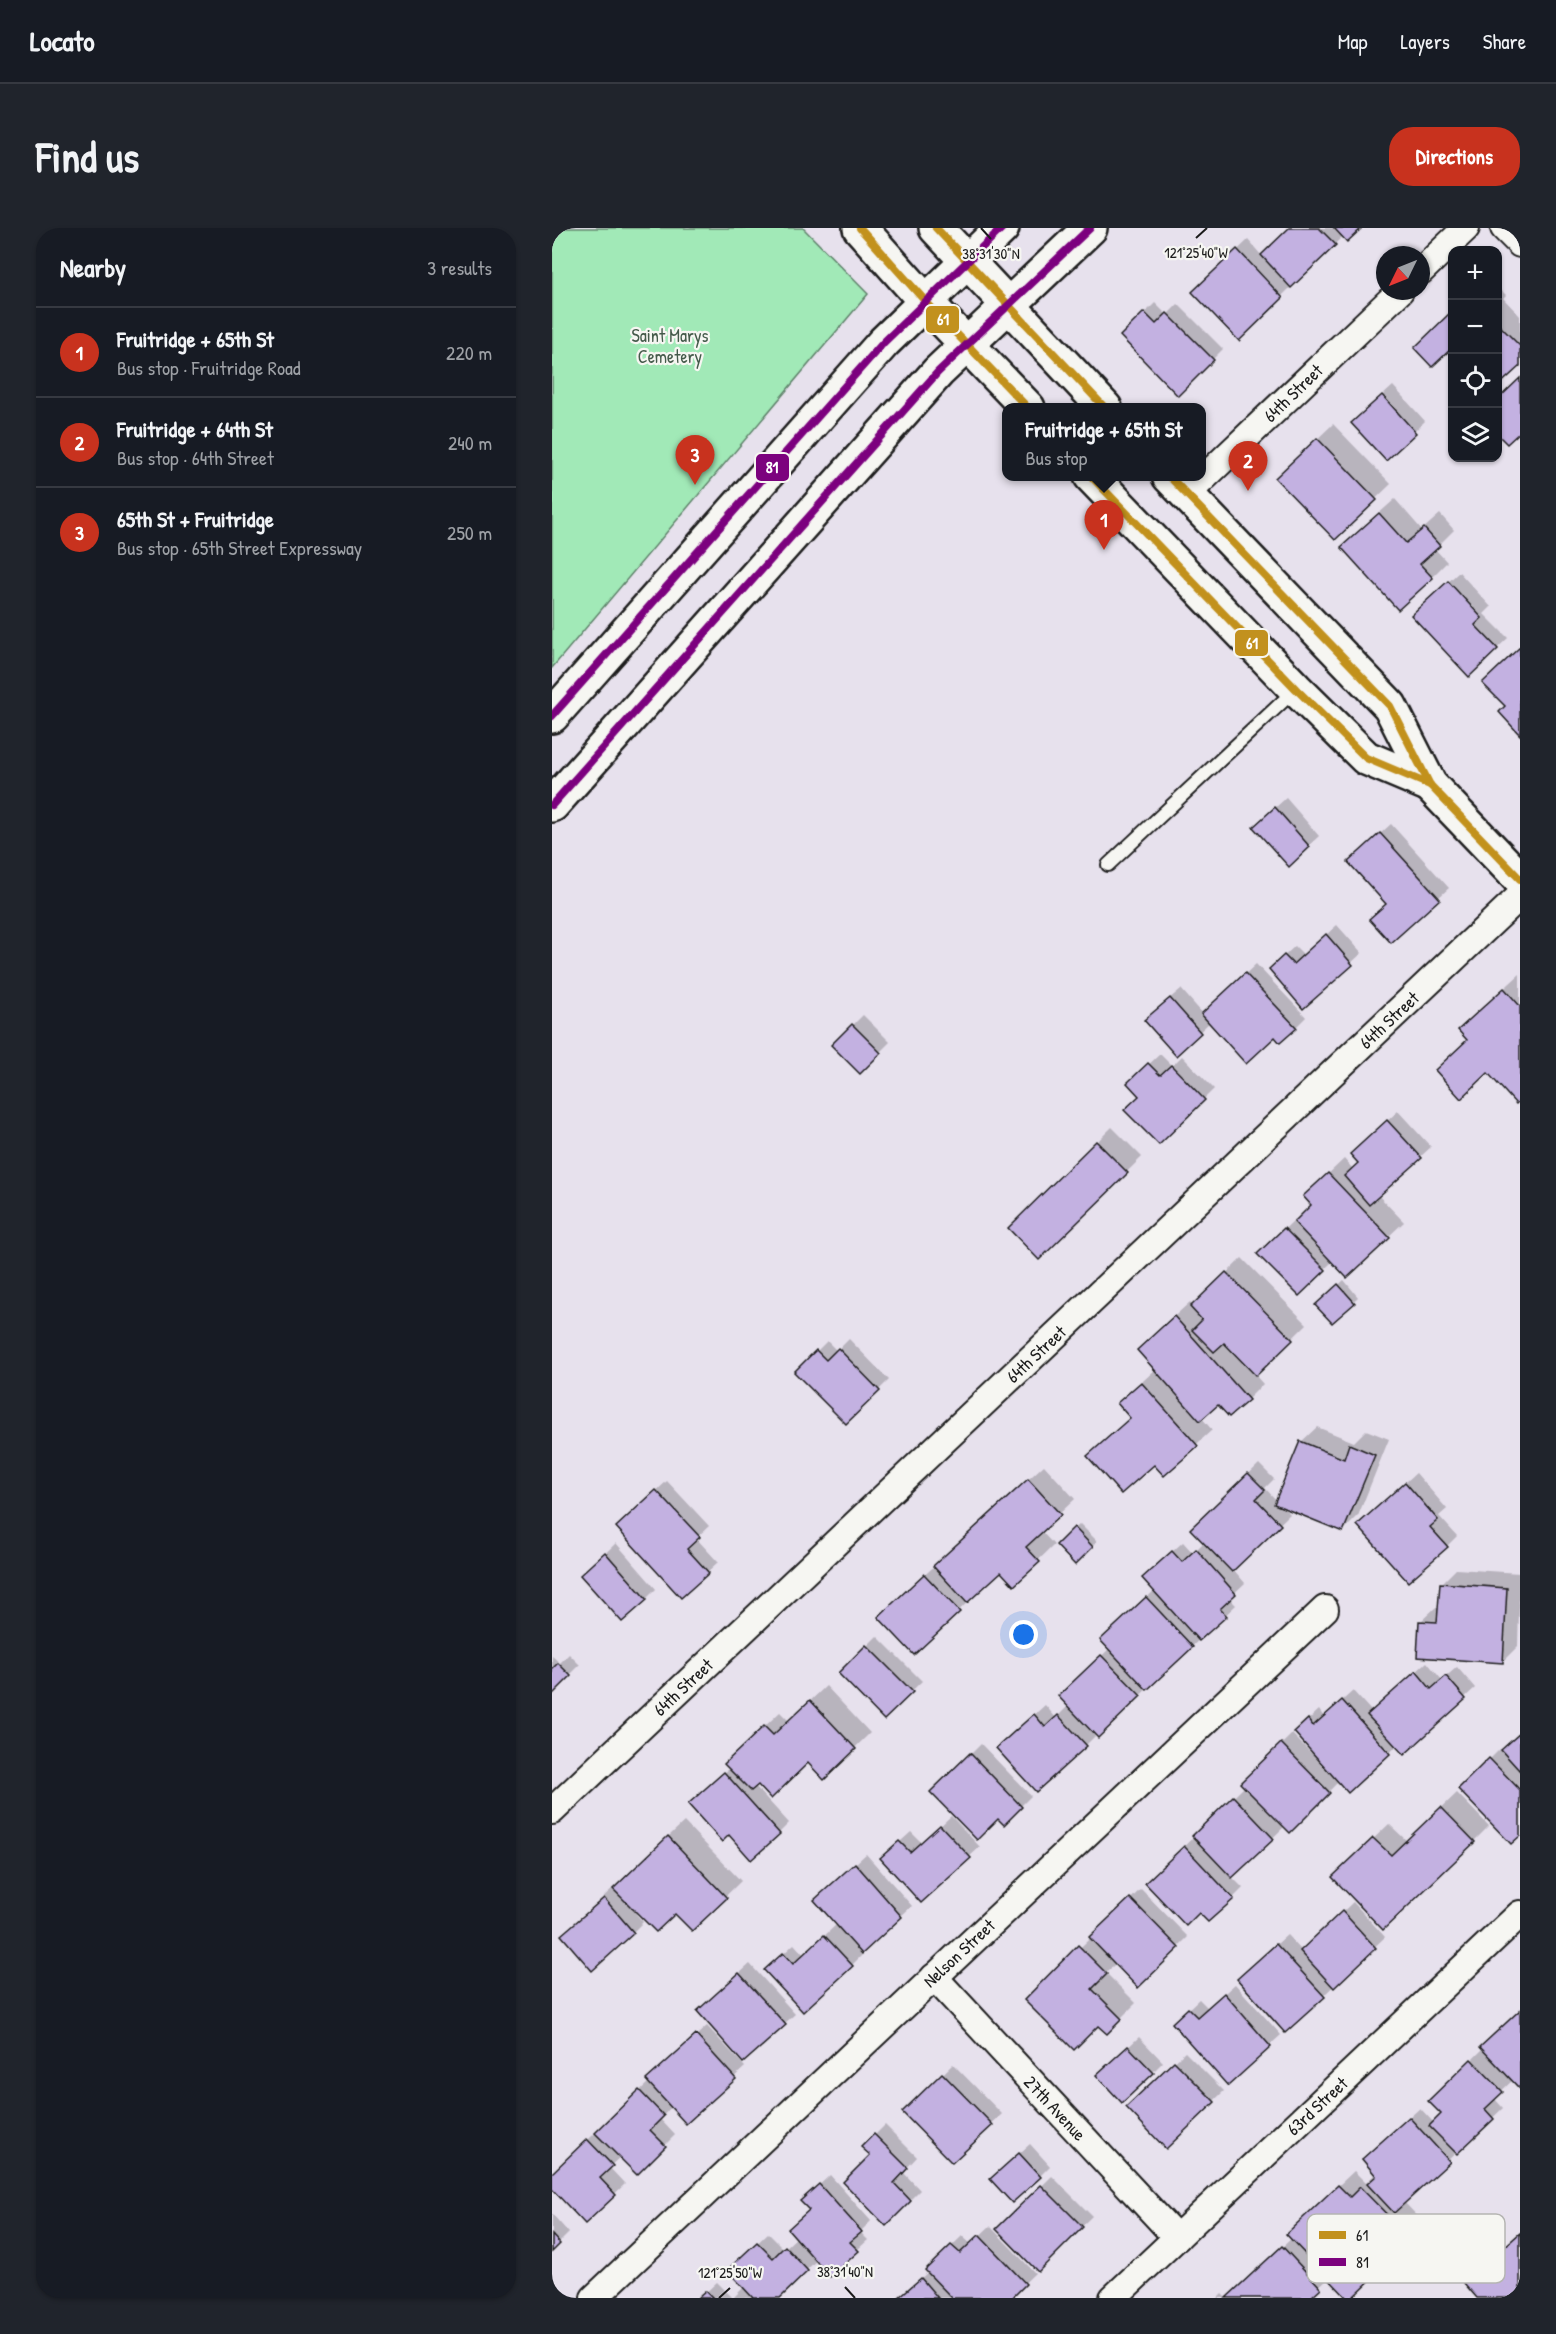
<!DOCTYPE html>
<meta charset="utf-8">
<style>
:root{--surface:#171b24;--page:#20242c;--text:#f1f3f6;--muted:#9ea1a6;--line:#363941;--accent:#c8321e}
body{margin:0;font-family:"Patrick Hand",sans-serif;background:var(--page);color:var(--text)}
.controls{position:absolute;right:18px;top:18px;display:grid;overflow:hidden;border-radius:12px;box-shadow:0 2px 4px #0004}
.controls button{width:54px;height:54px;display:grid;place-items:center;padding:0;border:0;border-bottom:2px solid var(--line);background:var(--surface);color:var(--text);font:30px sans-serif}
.compass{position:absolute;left:824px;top:18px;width:54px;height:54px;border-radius:50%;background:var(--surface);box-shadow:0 2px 4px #0004;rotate:227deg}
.you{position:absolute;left:472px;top:1407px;width:21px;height:21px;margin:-15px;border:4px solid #fff;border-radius:50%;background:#1a73e8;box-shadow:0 0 0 9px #1a73e833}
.badge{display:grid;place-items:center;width:39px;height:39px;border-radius:50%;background:var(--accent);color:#fff;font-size:20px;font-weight:700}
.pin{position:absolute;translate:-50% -50px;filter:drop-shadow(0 2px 3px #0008)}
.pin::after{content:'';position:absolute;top:32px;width:21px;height:18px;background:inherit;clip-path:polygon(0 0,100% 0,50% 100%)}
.popup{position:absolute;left:450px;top:175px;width:204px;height:78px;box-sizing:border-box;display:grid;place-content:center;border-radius:12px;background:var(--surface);filter:drop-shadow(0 2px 4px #0005);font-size:20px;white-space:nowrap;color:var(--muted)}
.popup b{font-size:22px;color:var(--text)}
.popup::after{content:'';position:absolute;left:50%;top:100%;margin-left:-12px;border:12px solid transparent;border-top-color:var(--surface)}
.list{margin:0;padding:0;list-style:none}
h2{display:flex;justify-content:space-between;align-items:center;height:78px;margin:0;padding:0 24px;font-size:26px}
h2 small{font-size:20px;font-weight:400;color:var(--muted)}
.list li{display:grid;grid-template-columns:39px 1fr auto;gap:18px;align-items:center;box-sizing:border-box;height:90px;padding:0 24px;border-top:2px solid var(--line)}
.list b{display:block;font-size:22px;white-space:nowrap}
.list p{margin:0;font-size:20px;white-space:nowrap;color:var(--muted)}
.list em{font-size:20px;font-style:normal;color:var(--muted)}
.icon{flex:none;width:33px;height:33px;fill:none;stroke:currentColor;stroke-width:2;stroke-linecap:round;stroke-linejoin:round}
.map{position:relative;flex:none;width:968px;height:2070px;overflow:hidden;border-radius:24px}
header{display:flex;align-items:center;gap:36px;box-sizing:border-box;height:84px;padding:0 30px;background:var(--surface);border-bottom:2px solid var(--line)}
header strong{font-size:28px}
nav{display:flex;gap:33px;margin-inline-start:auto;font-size:21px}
.intro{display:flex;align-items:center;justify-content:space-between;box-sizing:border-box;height:144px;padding:0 36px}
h1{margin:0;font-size:42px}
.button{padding:15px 27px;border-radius:24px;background:var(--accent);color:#fff;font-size:21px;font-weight:700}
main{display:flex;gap:36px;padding:0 36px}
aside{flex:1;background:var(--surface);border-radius:24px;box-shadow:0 2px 4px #0004}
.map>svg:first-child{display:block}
</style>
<header>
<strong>Locato</strong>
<nav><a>Map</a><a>Layers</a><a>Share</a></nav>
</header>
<div class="intro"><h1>Find us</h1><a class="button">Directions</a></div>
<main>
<aside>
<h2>Nearby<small>3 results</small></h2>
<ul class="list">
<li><span class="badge">1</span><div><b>Fruitridge + 65th St</b><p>Bus stop · Fruitridge Road</p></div><em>220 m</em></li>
<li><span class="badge">2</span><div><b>Fruitridge + 64th St</b><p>Bus stop · 64th Street</p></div><em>240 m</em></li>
<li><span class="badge">3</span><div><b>65th St + Fruitridge</b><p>Bus stop · 65th Street Expressway</p></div><em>250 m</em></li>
</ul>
</aside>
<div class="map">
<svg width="968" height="2070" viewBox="0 0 968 2070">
<rect width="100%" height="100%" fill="#e7e1ed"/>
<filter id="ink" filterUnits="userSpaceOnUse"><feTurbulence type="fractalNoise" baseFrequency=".0167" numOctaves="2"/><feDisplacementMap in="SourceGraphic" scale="12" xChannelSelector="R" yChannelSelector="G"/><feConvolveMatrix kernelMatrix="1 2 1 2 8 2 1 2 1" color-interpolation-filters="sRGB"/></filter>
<g filter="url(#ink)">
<path fill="#a1e9b7" stroke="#5e826a" stroke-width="1.5" d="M0,0H251L316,66L0,440Z"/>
<g fill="#0003">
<path d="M739,0H808L791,8L687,110L642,64L696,12L710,28Z"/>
<path d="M945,58L954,67L951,70L968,88V135L945,157Z"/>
<path d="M603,75L615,87L626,76L671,121L626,166L570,108Z"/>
<path d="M900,85V122L898,120H864Z"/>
<path d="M841,158L873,193L834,231L811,185Z"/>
<path d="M781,196L839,256L783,310L740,235Z"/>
<path d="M843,271L870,302L888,286L902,302L883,321L895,334L880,349L806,304Z"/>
<path d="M907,344L939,379L932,386L956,410L917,447L871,377Z"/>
<path d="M734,570L767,608L737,636L713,589Z"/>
<path d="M839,596L897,660L839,713L836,675L808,624Z"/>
<path d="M785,697L810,725L752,778L729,731L743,718L752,727Z"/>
<path d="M704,736L754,789L744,799L723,807L658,794L624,826L604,782L629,761L651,786Z"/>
<path d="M968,746V870L916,812L923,787Z"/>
<path d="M311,787L338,814L308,844L281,817Z"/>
<path d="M608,826L620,838L630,828L662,861L607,915L589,868L577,855Z"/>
<path d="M846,883L879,919L826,967L852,994L836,1009L781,1033L747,1066L707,1026L743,991L745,993L761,977L753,968L792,931L801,941L807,935L810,916Z"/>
<path d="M560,899L590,929L487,1030L458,1000Z"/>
<path d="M690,1030L755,1096L703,1147L711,1156L696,1171L666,1175L650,1190L660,1202L612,1246L602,1234L552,1213L579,1189L567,1175L604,1141L602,1107L638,1074L641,1078Z"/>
<path d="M792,1052L806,1069L780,1093L765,1077Z"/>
<path d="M297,1111L337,1152L294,1194L244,1144L275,1113L285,1123Z"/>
<path d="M765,1199L802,1214L814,1202L837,1211L806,1288L791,1303L730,1277L738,1286L681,1341L693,1355L677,1370L684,1377L546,1507L545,1506L534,1517L457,1510L493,1477L504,1490L517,1477L508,1468L558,1420L560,1402L603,1362L602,1340L631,1314L641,1325L652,1314L650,1291L707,1236L722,1251L713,1260L725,1273L749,1214Z"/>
<path d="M492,1237L523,1271L489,1303L502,1317L462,1356L449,1342L363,1425L338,1379Z"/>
<path d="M864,1245L895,1281L887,1288L905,1308L895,1318L817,1287Z"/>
<path d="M115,1253L157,1298L144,1310L166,1334L129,1368L76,1289Z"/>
<path d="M528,1296L545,1313L523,1335L506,1317Z"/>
<path d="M64,1315L104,1361L94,1371L41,1337Z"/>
<path d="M904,1341L968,1345L966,1418L951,1433L868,1394L884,1379H888L889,1356Z"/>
<path d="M325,1408L370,1453L332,1490L288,1445Z"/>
<path d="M17,1426L28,1437L0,1465V1428L8,1435Z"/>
<path d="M875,1434L890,1452L905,1439L923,1460L852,1525L845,1518L796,1562L787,1553L738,1603L733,1598L680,1649L691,1660L681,1670L605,1645L693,1558L690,1555L740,1506L759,1525L761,1523L754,1494L767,1482L772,1489L801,1463L820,1484Z"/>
<path d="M274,1458L318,1505L272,1550L256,1533L203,1558L237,1595L227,1605L148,1566L178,1540L189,1521L228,1484L237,1493Z"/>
<path d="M968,1506V1606L908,1561L948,1521L950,1523Z"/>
<path d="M429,1516L479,1568L452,1595L446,1589L381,1564Z"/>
<path d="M905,1565L937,1598L922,1613L797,1634L837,1596L855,1613Z"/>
<path d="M399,1588L428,1619L417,1629L330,1630L359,1604L370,1615Z"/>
<path d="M132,1594L189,1653L140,1701L123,1684H86L84,1686L91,1694L81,1704L21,1697Z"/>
<path d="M314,1626L360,1678L308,1725L310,1727L300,1737L214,1742L242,1716L252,1727L285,1696L274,1662Z"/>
<path d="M589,1661L636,1709L586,1758L564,1735L554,1745L584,1775L555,1804L546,1796L474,1772Z"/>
<path d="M801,1674L833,1709L771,1768L697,1741L735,1707L750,1723Z"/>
<path d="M198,1736L243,1786L232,1796L157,1773Z"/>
<path d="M683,1756L729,1807L676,1855L632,1785L647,1771L656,1780Z"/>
<path d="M155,1798L193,1839L134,1894L120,1878L108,1891L123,1907L85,1945L68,1929L57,1939L73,1956L33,1994L0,1959V1946L98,1853L107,1841Z"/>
<path d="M587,1809L611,1834L601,1844L557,1837Z"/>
<path d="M931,1821L961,1852L942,1870L951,1880L852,1974L873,1996L858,2011L797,2070L777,2049L755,2070H675L740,2010L751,1991L802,1943L814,1955L824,1945L822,1921L868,1880L882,1895L891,1886L878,1873Z"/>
<path d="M633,1824L672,1863L614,1919L576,1879Z"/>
<path d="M401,1836L450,1886L400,1933L352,1884Z"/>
<path d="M333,1897L365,1929L351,1944L368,1962L334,1996L320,1927L311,1919Z"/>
<path d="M478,1916L498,1938L488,1948L450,1941Z"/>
<path d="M278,1947L319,1993L308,2004L316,2012L305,2022L265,2032L225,2070H181L192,2059L177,2042L216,2005L232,2021L245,2009L258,1982L261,1963Z"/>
<path d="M500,1948L540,1988L486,2041L446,2001Z"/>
<path d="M0,1986L17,2005L0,2022Z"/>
<path d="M438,1998L483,2045L457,2070H347L376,2044L375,2042L410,2008L419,2016Z"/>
<path d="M165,2054L181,2070H148Z"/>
<path d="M670,2066L674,2070H666Z"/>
</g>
<g fill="#c3b1e1" stroke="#1c1c1c" stroke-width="1.5">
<path d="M737,0H767L784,17L739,60L709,27Z"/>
<path d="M782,0H810L795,14Z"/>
<path d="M685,21L731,70L687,113L640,64Z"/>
<path d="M900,83V125L898,122L880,139L862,120Z"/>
<path d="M592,84L604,96L615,85L662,132L626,168L568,108Z"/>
<path d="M945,95L968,118V138L945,159Z"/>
<path d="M968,150V204L955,216L945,206V172Z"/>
<path d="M830,167L864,205L834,233L799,195Z"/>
<path d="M765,210L825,272L783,312L723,250Z"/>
<path d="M827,285L854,315L872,300L888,318L868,336L881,350L846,382L789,319Z"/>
<path d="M896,353L930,390L923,397L946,421L917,449L859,387Z"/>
<path d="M968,419V507L947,484L953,478L930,455Z"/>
<path d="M723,579L758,619L737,639L701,599Z"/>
<path d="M828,605L888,671L839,715L817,691L834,676L796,634Z"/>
<path d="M774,706L801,737L751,781L717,741L732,727L741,736Z"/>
<path d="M693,745L745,800L728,815L723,809L694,836L649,786Z"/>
<path d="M952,760L968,778V872L964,876L936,845L909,871L883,842L915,812L906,802Z"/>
<path d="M618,770L649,805L624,828L592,792Z"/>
<path d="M300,796L329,825L308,846L279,817Z"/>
<path d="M596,835L608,847L619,837L653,872L607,917L572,882L587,868L575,855Z"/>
<path d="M835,892L870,930L817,977L792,948L806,935L798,926Z"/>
<path d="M544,913L576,945L487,1032L456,1000Z"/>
<path d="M776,945L838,1010L795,1050L742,994L759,977L751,968Z"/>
<path d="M732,1000L774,1042L747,1068L705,1026Z"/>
<path d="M674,1044L741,1112L704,1148L672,1115L662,1124L640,1102L650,1092L638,1079Z"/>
<path d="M786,1056L803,1075L780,1095L763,1077Z"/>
<path d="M622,1088L697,1172L677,1189L666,1177L648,1193L585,1122Z"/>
<path d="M286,1120L328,1163L294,1196L242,1144L264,1122L274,1132Z"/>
<path d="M589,1154L646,1218L612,1248L602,1237L569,1266L535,1228L578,1190L565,1175Z"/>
<path d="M748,1213L792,1231L797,1216L823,1227L791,1304L722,1276Z"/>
<path d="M696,1245L713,1262L704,1271L729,1297L680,1344L638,1301Z"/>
<path d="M476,1251L509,1287L474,1319L488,1334L462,1358L449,1344L415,1375L381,1338Z"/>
<path d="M853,1254L886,1292L878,1299L896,1319L856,1354L805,1297Z"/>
<path d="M104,1262L148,1309L135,1321L157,1345L129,1370L64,1299Z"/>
<path d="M522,1299L541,1319L523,1337L504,1317Z"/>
<path d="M644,1321L684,1366L668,1381L675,1388L647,1413L590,1350L620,1323L630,1334Z"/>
<path d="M53,1324L95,1372L70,1394L28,1347Z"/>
<path d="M372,1346L408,1384L362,1427L326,1389Z"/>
<path d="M888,1355L955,1360L951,1435L865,1429L867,1393L885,1394Z"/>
<path d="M594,1369L641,1419L595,1462L548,1412Z"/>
<path d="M314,1417L361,1464L332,1492L286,1445Z"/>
<path d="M549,1427L589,1468L546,1510L506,1468Z"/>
<path d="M6,1435L19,1448L0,1467V1441Z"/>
<path d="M864,1443L879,1461L894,1448L914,1471L852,1527L815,1487Z"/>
<path d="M258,1472L304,1521L272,1552L256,1535L219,1571L206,1557L199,1563L172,1536L212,1498L221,1507Z"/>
<path d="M790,1472L838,1526L796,1565L742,1504L756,1491L761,1498Z"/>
<path d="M482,1486L493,1499L506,1487L535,1518L484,1564L444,1520Z"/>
<path d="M968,1505V1543L949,1522Z"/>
<path d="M729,1515L778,1565L738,1605L688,1555Z"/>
<path d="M418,1525L470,1579L452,1597L446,1591L425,1612L378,1564Z"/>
<path d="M937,1530L968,1562V1608L959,1616L906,1561Z"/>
<path d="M172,1544L228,1606L199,1632L177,1607L170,1614L136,1576Z"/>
<path d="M681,1568L722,1611L680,1650L640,1608Z"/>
<path d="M889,1579L923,1614L831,1702L780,1649L821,1610L839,1627Z"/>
<path d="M388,1597L419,1630L369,1675L328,1630L347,1613L358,1624Z"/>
<path d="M116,1608L175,1670L140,1703L123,1686L104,1704L61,1661Z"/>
<path d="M632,1618L682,1671L656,1694L647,1685L634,1698L593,1655Z"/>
<path d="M303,1635L350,1689L310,1726L262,1672Z"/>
<path d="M52,1670L82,1705L40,1743L9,1707Z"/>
<path d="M578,1670L627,1720L586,1760L537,1709Z"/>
<path d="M790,1683L824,1720L782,1760L748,1723Z"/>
<path d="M272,1707L301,1738L251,1784L212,1742L231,1725L241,1736Z"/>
<path d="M724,1716L773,1769L733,1805L685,1751Z"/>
<path d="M526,1717L555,1746L540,1761L570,1791L555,1806L546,1798L522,1822L472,1772Z"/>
<path d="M187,1745L234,1797L191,1835L145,1783Z"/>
<path d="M672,1765L719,1819L676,1858L620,1795L636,1780L645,1789Z"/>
<path d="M968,1782V1861L928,1819Z"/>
<path d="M144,1807L184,1851L134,1896L94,1852Z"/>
<path d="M576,1818L602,1845L570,1875L544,1847Z"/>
<path d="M919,1831L951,1864L933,1881L942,1891L905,1926L877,1898L889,1886L876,1873Z"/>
<path d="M622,1833L663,1874L614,1921L574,1879Z"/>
<path d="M390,1845L441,1897L400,1935L350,1884Z"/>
<path d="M87,1862L112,1888L98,1902L114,1918L85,1947L43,1905Z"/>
<path d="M857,1889L898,1934L842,1985L815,1956L824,1948L810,1931Z"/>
<path d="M322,1906L356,1940L342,1955L359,1973L334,1998L291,1954L318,1927L309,1919Z"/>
<path d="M35,1911L61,1938L48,1950L64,1967L33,1996L0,1961V1945Z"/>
<path d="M467,1925L489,1949L460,1975L438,1951Z"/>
<path d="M267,1956L310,2004L298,2014L307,2023L278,2049L236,2001L257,1982L248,1973Z"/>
<path d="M489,1957L531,1999L486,2044L444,2001Z"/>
<path d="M786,1957L798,1969L808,1959L860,2012L800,2070H795L734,2006Z"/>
<path d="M968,2005V2070H925L912,2055Z"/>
<path d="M0,2007L8,2016L0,2024Z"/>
<path d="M427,2007L474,2056L460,2070H400L373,2042L399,2017L408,2025Z"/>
<path d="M205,2014L221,2030L233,2018L256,2043L228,2070H201L175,2042Z"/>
<path d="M730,2018L769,2060L758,2070H674Z"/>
<path d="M369,2050L386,2070H346Z"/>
<path d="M154,2063L161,2070H146Z"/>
</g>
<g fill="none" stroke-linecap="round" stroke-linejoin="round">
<g stroke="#1c1c1c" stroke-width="16">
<path id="service" d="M556,637L743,462"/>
</g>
<g stroke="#1c1c1c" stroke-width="30">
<g id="minor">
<path d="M952,0L968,16"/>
<path d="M869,43L914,0"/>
<path d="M634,267L848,63"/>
<path d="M0,1583L968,668"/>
<path d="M382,1749L625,2010"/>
<path d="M42,2070L773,1381"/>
<path d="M561,2070L968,1686"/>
</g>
</g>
<g stroke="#1c1c1c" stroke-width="38">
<g id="secondary">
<path d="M308,0L374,74L476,180"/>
<path d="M384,0L553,180"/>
<path d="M539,248L744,461L814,530L878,557"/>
<path d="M617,248L838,478L878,557L968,651"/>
<path d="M0,488L332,114L450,0"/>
<path d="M0,577L386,144L538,0"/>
</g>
</g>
<use href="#service" stroke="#f6f6f2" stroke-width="12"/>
<use href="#minor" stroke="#f6f6f2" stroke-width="26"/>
<use href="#secondary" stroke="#f6f6f2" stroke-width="33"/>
<g stroke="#f6f6f2" stroke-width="12">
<g id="bus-1">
<path d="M308,0L374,74L476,180"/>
<path d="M384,0L553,180"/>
<path d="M539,248L744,461L814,530L878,557"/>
<path d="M617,248L838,478L878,557L968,651"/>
</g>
</g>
<g stroke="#f6f6f2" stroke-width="12">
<g id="bus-2">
<path d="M0,488L332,114L450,0"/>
<path d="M0,577L386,144L538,0"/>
</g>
</g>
<use href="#bus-1" stroke="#c2911e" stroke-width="8"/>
<use href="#bus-2" stroke="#7c027e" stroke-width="8"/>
</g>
</g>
<path fill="none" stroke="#1c1c1c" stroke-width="2" d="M429,0L439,11M644,10L655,0M293,2059L303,2070M167,2070L178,2060"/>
<g text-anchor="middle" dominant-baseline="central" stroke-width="4.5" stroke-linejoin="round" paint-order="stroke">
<g font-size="18" fill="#445a4a" stroke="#f6f6f2">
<text x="118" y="107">Saint Marys<tspan x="118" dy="21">Cemetery</tspan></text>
</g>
<g font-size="18" fill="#1c1c1c" stroke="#f6f6f2">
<text transform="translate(741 165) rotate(-44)">64th Street</text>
<text transform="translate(837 792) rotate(-43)">64th Street</text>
<text transform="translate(484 1126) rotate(-43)">64th Street</text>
<text transform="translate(131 1459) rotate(-43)">64th Street</text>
<text transform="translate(407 1725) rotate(-43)">Nelson Street</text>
<text transform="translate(765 1878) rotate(-43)">63rd Street</text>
<text transform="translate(503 1880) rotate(47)">27th Avenue</text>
</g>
</g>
<rect x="755" y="1986" width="198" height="69" rx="9" fill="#f6f6f2" stroke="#b5b5b2" stroke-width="1.5"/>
<rect x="767" y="2003" width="27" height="8" fill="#c2911e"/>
<rect x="767" y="2030" width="27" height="8" fill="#7c027e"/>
<g font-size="16" fill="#1c1c1c">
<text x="804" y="2013">61</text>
<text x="804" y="2040">81</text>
</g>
<g font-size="15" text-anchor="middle" fill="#1c1c1c" stroke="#f6f6f2" stroke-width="4.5" stroke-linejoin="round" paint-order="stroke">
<text x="644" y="30">121°25'40"W</text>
<text x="439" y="31">38°31'30"N</text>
<text x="293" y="2049">38°31'40"N</text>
<text x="178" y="2050">121°25'50"W</text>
</g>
<g stroke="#f6f6f2" stroke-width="2">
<rect x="373" y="77" width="35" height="29" rx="6" fill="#c2911e"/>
<rect x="203" y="225" width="35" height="29" rx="6" fill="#7c027e"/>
<rect x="682" y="401" width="35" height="28" rx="6" fill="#c2911e"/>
</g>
<g font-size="16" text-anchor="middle" font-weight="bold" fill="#fff">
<text x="391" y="97">61</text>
<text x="220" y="245">81</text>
<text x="700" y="421">61</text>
</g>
</svg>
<div class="controls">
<button>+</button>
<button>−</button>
<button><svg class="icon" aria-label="locate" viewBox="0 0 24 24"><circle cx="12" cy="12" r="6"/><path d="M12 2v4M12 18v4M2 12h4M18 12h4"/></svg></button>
<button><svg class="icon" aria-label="layers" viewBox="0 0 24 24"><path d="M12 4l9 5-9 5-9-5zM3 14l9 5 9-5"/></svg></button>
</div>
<svg class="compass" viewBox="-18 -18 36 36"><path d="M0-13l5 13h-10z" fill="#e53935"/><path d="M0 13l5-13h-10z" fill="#9ea1a6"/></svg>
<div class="you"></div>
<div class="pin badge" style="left:552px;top:322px">1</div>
<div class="popup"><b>Fruitridge + 65th St</b>Bus stop</div>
<div class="pin badge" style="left:696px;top:263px">2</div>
<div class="pin badge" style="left:143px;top:257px">3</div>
</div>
</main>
